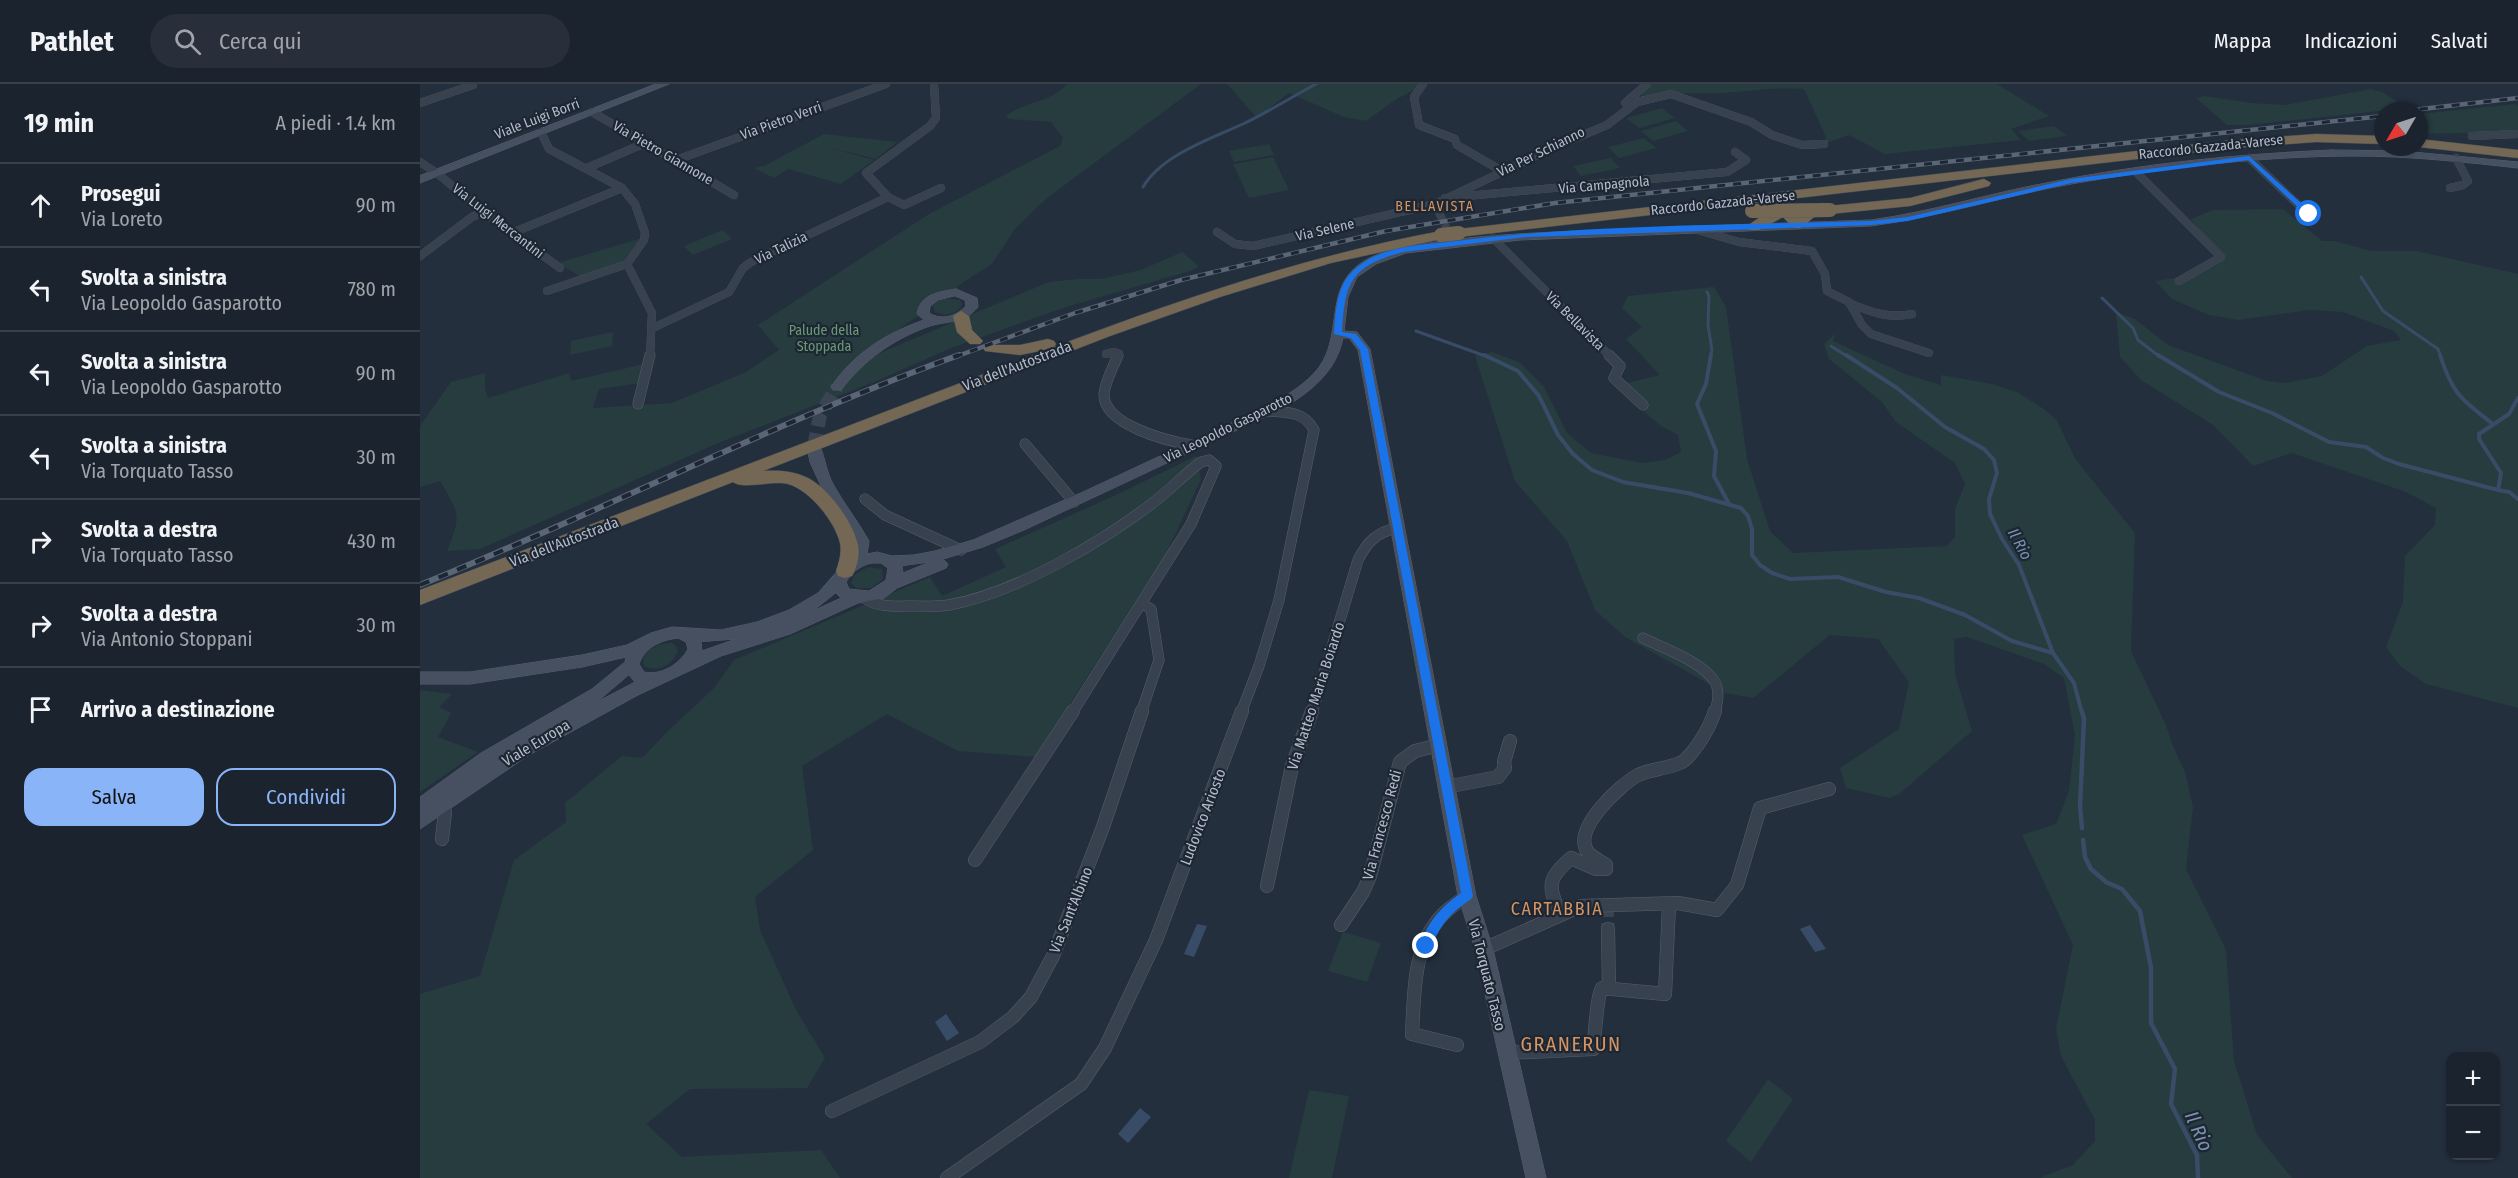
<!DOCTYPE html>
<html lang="it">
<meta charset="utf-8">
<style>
:root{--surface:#1b232e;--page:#282f3a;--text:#f1f3f6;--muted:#a0a4aa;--line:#39404a;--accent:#8ab4f8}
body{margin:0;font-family:"Fira Sans Condensed",sans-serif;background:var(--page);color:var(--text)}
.controls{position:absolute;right:18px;bottom:18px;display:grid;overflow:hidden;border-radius:12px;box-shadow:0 2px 4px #0004}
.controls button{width:54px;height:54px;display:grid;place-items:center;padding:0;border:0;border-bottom:2px solid var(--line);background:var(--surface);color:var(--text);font:30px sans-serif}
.compass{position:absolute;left:1954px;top:18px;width:54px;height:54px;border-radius:50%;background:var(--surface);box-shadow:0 2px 4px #0004;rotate:231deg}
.stop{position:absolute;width:18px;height:18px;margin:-14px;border:4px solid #1a73e8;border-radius:50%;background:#fff}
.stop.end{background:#1a73e8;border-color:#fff;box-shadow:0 2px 6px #0008}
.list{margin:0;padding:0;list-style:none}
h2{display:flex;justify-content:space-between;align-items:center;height:78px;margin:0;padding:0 24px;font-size:26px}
h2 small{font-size:20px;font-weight:400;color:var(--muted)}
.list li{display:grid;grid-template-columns:39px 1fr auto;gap:18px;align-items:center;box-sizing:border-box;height:84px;padding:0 24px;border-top:2px solid var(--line)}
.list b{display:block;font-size:22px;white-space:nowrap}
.list p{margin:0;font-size:20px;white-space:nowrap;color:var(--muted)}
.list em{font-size:20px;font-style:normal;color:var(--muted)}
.actions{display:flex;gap:12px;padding:18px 24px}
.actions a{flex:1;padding:14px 0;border:2px solid var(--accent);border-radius:18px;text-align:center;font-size:21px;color:var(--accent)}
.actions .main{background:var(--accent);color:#111}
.icon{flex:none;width:33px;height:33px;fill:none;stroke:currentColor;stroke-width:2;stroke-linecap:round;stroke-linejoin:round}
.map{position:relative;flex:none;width:2098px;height:1094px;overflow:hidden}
header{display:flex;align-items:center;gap:36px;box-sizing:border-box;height:84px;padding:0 30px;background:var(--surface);border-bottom:2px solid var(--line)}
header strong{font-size:28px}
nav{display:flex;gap:33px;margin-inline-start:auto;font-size:21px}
.search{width:420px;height:54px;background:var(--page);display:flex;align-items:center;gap:15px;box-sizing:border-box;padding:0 21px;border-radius:33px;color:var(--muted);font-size:22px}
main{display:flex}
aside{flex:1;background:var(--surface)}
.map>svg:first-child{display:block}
</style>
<header>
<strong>Pathlet</strong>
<div class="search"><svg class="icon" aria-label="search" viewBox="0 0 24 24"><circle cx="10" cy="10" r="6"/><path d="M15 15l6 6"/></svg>Cerca qui</div>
<nav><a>Mappa</a><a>Indicazioni</a><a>Salvati</a></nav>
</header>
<main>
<aside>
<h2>19 min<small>A piedi · 1.4 km</small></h2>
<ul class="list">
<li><svg class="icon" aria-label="ahead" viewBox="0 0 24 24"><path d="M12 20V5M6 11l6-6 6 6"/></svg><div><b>Prosegui</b><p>Via Loreto</p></div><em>90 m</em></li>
<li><svg class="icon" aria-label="left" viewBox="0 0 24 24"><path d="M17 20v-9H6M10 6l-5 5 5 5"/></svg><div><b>Svolta a sinistra</b><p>Via Leopoldo Gasparotto</p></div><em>780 m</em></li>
<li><svg class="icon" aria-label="left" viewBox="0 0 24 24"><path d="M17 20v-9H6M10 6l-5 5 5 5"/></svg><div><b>Svolta a sinistra</b><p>Via Leopoldo Gasparotto</p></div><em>90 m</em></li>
<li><svg class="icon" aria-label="left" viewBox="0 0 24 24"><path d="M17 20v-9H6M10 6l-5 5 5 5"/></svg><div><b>Svolta a sinistra</b><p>Via Torquato Tasso</p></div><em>30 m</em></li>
<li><svg class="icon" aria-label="right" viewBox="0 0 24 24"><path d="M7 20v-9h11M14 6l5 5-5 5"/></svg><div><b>Svolta a destra</b><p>Via Torquato Tasso</p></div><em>430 m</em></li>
<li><svg class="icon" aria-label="right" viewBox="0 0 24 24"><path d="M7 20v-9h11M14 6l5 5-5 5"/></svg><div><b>Svolta a destra</b><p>Via Antonio Stoppani</p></div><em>30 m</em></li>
<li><svg class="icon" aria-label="arrive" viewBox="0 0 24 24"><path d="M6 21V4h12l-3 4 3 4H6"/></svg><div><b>Arrivo a destinazione</b></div></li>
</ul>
<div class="actions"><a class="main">Salva</a><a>Condividi</a></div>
</aside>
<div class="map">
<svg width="2098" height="1094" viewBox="0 0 2098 1094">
<rect width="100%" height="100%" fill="#242f3e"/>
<g fill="#263c3f">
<path d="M647,0H781L627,114L595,145L572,180L545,197L522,214L540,216L542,221C537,230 525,233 515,228L513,222L455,261V271L629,198L659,195H681L721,186L762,168L779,182L773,186L643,224L531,264L459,296L296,360L60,465L27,467C42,431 39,430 20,397L0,403V342L31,298L65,289V304L68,314L149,289L151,297L224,280L220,299L179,305L173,324L252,319L326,288L359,266L338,241L509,130L640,62L643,54L631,38L589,35L586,32C605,17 631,19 647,0Z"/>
<path d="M807,0H1005L975,16L946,37L924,33L869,9L837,34Z"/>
<path d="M1229,0H1577L1629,32L1591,45L1601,56L1465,70L1429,51L1404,60L1406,53L1384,5C1354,3 1334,7 1305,9C1270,10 1252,7 1217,18Z"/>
<path d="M1951,5L1962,8L1988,24L1828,41H1807L1776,14L1784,12L1832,19L1864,21Z"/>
<path d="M2095,20L2098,22V48L1999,50V30Z"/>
<path d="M1242,24L1255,34L1219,44L1206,34Z"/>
<path d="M1256,37L1268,47L1233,57L1221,47Z"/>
<path d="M1634,42L1647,52L1609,57L1598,47Z"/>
<path d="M404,50L477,58L456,75L403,62L454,76L421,100L368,85L354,94L334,84L344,82Z"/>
<path d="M1224,54L1236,64L1199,74L1188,63Z"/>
<path d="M849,60L854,71L814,78L809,67Z"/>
<path d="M853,73L869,106L829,114L813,80Z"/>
<path d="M1191,74L1200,84L1161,92L1153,82Z"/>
<path d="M1863,125L1902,157H1915L1951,167H1997L2098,190V624L2006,600L1980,582L1966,563L1983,518L1985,472L2015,441L2016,424L1986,408L1872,369L1833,382L1793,341L1721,296L1700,273L1696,228L1715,235L1748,261L1847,297L1864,299L1902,292L1947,262L1981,256L1974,247L1923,228L1889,226L1818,236L1789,231L1752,215L1735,197L1780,190L1796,178V170L1771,135L1793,126Z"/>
<path d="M303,146L312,155L273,171L264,162Z"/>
<path d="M219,155L203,178L163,194L138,179Z"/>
<path d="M1294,203L1306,223L1327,375L1350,447L1373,469L1527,462L1535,453V425L1545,400L1535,379L1476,338L1462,318L1409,275L1404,260L1416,249L1413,257L1485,290L1521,301V291L1572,300L1597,308L1624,325L1636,335L1656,376L1715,449L1711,567L1745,639L1753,662L1765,688L1773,723L1766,785L1806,866L1814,977L1837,1051L1872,1094H1619L1653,1081L1675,1057V1036L1641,972L1636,945L1653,861L1602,751L1636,740L1649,707L1655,651L1644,594L1624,580L1547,553L1534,555L1535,590L1552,647L1479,710L1470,714L1426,704L1420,684L1479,645L1489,598L1458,555L1410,551L1333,614L1305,609L1205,553L1175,526L1147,457L1095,397L1055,272L1072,268L1099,278L1124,303L1147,349L1171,369L1222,379L1245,376L1261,368L1258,351L1241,342L1195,302L1240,291L1206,255L1222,243L1202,224L1208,212Z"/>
<path d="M193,248L192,262L150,271L151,257Z"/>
<path d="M776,372L781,395L746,470L616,673L538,667L467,630L382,682L393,766L335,813L340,846L376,926L405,974L387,1004L270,1005L226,1040L262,1073L401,1066L420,1094H0V910L60,892L94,776L146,738L145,719L202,672L222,674L249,646L294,604L314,576L510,493L522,512L586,483L575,465L696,411Z"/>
<path d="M448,483L462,485L463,495L451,504H436L431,499L434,491Z"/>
<path d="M251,559L255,561L258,567C253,581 238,589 224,582L223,575C228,564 239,559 251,559Z"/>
<path d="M0,606L32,610L19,623L31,629L18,653L58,668L0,708Z"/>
<path d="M923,848L961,859L947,898L908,887Z"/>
<path d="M1348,995L1373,1015L1331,1078L1306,1057Z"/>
<path d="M889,1006L929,1012L912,1094H869Z"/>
</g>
<g fill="#394c67">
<path d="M777,840L787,842L774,873L764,870Z"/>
<path d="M1390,841L1406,865L1395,868L1380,845Z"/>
<path d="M526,930L539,949L527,957L515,938Z"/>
<path d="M720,1024L731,1033L708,1059L698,1050Z"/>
</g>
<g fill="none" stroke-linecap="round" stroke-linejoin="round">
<g stroke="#394c67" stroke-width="3">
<path d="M723,103C742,71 790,55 823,40C848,28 872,13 896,0"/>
<path d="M1941,193L1963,227L2018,265L2021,273"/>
<path d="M1287,208L1289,212L1288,241L1292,266L1290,273"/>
<path d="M1682,214L1713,244L1718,256L1740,273"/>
<path d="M996,247L1068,273"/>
<path d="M1411,262L1428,273"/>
</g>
<g stroke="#394c67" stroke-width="4">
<path d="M1064,271L1098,287L1119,312L1138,351L1153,370L1172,386L1203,398L1268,409L1321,424L1328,432L1332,445V471L1340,481L1352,489L1370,495L1418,493L1466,508L1499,514L1545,531L1592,557L1633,569"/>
<path d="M1291,271L1286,300L1277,320L1296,367L1294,392L1309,420"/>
<path d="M1426,271L1477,304L1525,343L1564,365L1574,376L1577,389L1569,415L1570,430L1582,455L1599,481L1633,569L1654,599L1662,629"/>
<path d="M1738,271L1799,308L1852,329L1909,358L1946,363L1963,374L1979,380L2078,406"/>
<path d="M2020,271C2033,311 2041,315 2073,340"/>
<path d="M2098,314L2089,330L2059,350V355L2081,389L2078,406L2089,408L2098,415"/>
</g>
<g stroke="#394c67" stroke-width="4.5">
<path d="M1662,627L1664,635L1660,722L1662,744"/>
<path d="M1663,756L1665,773L1671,785L1686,798L1702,805L1720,827L1731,884V939L1755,985L1751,1020L1777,1071L1778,1094"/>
</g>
<path stroke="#3a4453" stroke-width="8" stroke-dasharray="8 4" stroke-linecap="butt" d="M1019,129L1032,155"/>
<path stroke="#3a4453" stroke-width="13" stroke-dasharray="13 6" stroke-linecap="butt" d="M1187,820L1188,845"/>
<path stroke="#3a4453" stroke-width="14" stroke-dasharray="14 7" stroke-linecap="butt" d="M394,363L400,331L417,303"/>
<g stroke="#565f6c" stroke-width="8">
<g id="street-far2">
<path d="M514,0L516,34L510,42L446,89L468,113L484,121L521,104"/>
<path d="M1003,0L994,13L999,41L1035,55L1037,61L1082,87"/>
<path d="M0,19L53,1"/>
<path d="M1205,19L1227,0"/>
<path d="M172,28L314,111"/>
<path d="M121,48L129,65L202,104L215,120L225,149L224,156L207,180L232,229L230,273"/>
<path d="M2052,52L2098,50"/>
<path d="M1137,62L1187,41L1217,18L1251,10L1331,38L1352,51L1382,61L1404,60"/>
<path d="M1829,74L1889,131"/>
<path d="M256,76L466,0"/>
<path d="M0,78L17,89L63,128L140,184"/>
<path d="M167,84L225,59"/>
<path d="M1717,89L1801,173L1759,197"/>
<path d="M2030,104L2043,101L2048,97L2036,74"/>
<path d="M1025,114L1307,88L1326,76L1315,68"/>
<path d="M1019,129L1015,120L1141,60"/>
<path d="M1274,145L1319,158L1392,167L1405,190L1407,207L1429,218L1442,241L1451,250L1509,269"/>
<path d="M797,148L815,160L833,162L1015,120"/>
<path d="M92,149L202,104"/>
<path d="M1073,154L1191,273"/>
<path d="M0,172L52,133L63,128"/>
<path d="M127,207L207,180"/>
<path d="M1429,219C1451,228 1468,235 1492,230"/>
<path d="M233,244L309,208L323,184L331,178L468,113"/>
<path d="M686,270L694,268L699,270L698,273"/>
</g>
</g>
<g stroke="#565f6c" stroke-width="11">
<g id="street-far1">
<path d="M698,271C693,284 685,297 684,310C683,341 748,357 771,361"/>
<path d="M1189,271L1200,282L1194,294L1223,321"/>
<path d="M218,320L230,271"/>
<path d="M605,360L654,418"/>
<path d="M445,415L465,431L541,466"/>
<path d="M444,514C459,524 476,522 493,522C505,522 517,523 529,521C596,509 686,456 739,414C754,402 766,389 781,378L789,376L796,382L771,440L652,629"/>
<path d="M1223,554C1243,564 1286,579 1296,600C1300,610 1297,619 1295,629"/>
<path d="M721,629L739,576L731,525L722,520"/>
<path d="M821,629L839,582L859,516L894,346C884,327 866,328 847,327"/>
<path d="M892,629L938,476C947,458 957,448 977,444"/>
</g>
</g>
<g stroke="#565f6c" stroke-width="14">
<g id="street">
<path d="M1026,703L1078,693L1085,684L1084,678L1090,657"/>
<path d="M19,723L25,728L22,755"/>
<path d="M555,776L653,627"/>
<path d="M847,802L872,682L892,627"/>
<path d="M1140,829C1127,802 1128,794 1151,774L1176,785H1186V781C1180,777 1171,773 1167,767C1153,744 1200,701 1218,691C1230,685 1259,683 1266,675C1278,663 1290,643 1295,627"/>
<path d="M921,841L943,808L950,792L980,678L995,667L1019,661"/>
<path d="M1188,845L1189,905"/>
<path d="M1064,865L1161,822L1258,819L1297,826L1317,801L1340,724L1409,705"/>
<path d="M1037,961L992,950C994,916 993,868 1015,840C1023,828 1035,820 1047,812"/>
<path d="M1086,969L1173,965C1175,953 1177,910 1182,904L1245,910L1249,821"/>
<path d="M412,1027L560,958L593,933L611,913L633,872L683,743L722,627"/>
<path d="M527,1094L661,1000L685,964L736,856L822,627"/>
</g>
</g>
<g stroke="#565f6c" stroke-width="1">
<g id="secondary">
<path d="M236,0H249L0,99V92Z"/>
<path d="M1912,66L1982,67L2098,78V84C2044,78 1990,72 1935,72C1840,72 1744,84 1651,100C1584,112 1519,133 1451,142L1100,156L986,169L956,180L937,193L928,213L924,247L937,248L950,265L1056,812L1073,865L1126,1094H1106L1055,865L1038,812L938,266L929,254H923C916,288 892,306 864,324L604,446L563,463L523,475L528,480L526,484L477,504L464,514L438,519L370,550L301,572L218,611L109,671L0,745V713L61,669L172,605L205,578L206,573L162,583L50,600H0V588H50L162,571L207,561L231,549L252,543L301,546L337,538L369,526L398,509L420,484L432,475L435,457L401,402L390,378L387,363L389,360H399C405,373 406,387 413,400C424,420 438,437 449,457L447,470L457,468L472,472L494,471L515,467L553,456L663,408L856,318C873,307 893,295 903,277C921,244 906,203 941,179C963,164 990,162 1015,158C1072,150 1130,148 1187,146C1275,142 1363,139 1451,136C1510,128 1567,110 1626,99C1720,80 1816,70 1912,66ZM510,478L483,489L482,482ZM451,479H461L468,484L466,496L449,507L429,505L426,498C432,488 440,482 451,479ZM416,509L421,514L393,527ZM258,554L266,558L268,565C260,580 241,592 224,588L219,580C225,563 241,556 258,554ZM316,555L282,567L281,558ZM209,591L215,598L177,618Z"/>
<path d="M536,205L557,214L558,223C543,241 526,236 507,243C472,256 444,276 421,306H413L411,303C433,270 466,249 504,236L497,230C500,210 519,208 536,205ZM535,212L545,216L546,222C536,232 522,237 509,229L510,222L518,216Z"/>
</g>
</g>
<g stroke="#434c59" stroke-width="1">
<g id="highway">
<path d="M1896,50L1963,52V60L1896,58L1813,64L1039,153L1032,149L1039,145L1813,56Z"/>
<path d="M1999,55L2098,66V74L1999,63Z"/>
<path d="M1564,95L1571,99L1569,102L1490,122L1410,130L1404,127C1382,137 1383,157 1363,133L1339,146H1329L1327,143C1336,133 1373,114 1383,124L1375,129L1377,132L1381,127L1402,119L1408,122L1490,114Z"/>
<path d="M1021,147L1028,151L1026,154L911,179L800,213L690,252L343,387C358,386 374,387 388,394C409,405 433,438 438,461C440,471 437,483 432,492L425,494L418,492L416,487C419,478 422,469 420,459C415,438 390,406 368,400C353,396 323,406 313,398L0,521V506L629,265L600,271L565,267L563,264L565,261H600L628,255L634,257L636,260L634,263C761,215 887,172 1021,147Z"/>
<path d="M541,227L549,232L552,246L563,257L560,260H550L537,248L533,232Z"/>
</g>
</g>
<use href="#street-far2" stroke="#38414e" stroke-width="8"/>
<use href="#street-far1" stroke="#38414e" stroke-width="10"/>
<use href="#street" stroke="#38414e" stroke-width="13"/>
<use href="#secondary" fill="#465061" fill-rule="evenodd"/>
<use href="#highway" fill="#746855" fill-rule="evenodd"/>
<g stroke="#5a6575" stroke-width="4.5">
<g id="rail-far1">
<path d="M1984,27L2098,14"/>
<path d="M535,273L655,229L761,196L966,147L1135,119L1963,32"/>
</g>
</g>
<g stroke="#5a6575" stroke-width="6">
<path id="rail" d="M0,501C181,428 355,338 539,271"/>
</g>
<use href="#rail-far1" stroke="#1d2633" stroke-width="3" stroke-dasharray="8" stroke-linecap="butt"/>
<use href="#rail" stroke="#1d2633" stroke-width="4" stroke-dasharray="10" stroke-linecap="butt"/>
<g stroke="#434c59" stroke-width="14" stroke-linecap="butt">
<g id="highway-bridge">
<path d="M1332,127L1410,126"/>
<path d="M1021,151L1039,149"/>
</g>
</g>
<use href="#highway-bridge" stroke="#746855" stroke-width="14"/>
</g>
<path fill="#1a73e8" d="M1829,72L1892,129V132H1887L1828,76L1651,99L1488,137L1451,141L1106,153L983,168C931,182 925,198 922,248L936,250L948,265L1053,812L1051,815C1028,831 1021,840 1010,866H1002L1000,862C1008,837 1020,824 1041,809L940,266L931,254L914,250C916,224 916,198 940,181C966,161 1005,161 1036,157C1173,140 1313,141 1451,137L1488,133L1651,95Z"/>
<g text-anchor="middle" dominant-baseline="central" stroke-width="4.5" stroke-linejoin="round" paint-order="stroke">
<g font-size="14" fill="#b4bcc9" stroke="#1d2633">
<text transform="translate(117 35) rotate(-21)">Viale Luigi Borri</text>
<text transform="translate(361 37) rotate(-20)">Via Pietro Verri</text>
<text transform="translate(1791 63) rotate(-6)">Raccordo Gazzada-Varese</text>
<text transform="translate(1121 68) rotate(-26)">Via Per Schianno</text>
<text transform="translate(243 69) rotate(30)">Via Pietro Giannone</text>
<text transform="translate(1184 101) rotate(-5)">Via Campagnola</text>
<text transform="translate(1303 119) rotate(-6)">Raccordo Gazzada-Varese</text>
<text transform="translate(78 137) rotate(38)">Via Luigi Mercantini</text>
<text transform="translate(905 146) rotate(-13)">Via Selene</text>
<text transform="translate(361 164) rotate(-26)">Via Talizia</text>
<text transform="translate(1155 237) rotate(45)">Via Bellavista</text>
<text transform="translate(808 344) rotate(-26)">Via Leopoldo Gasparotto</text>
</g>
<g font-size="14" letter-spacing="1.5" fill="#d59563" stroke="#1d2633">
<text x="1015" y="122">BELLAVISTA</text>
</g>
<g font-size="14" fill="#6b9a76" stroke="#1d2633">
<text x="404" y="246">Palude della<tspan x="404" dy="16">Stoppada</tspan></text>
</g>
<g font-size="15" fill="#b4bcc9" stroke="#1d2633">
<text transform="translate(597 282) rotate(-21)">Via dell'Autostrada</text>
<text transform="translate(144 458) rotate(-21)">Via dell'Autostrada</text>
<text transform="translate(896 612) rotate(-72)">Via Matteo Maria Boiardo</text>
<text transform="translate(116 659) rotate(-31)">Viale Europa</text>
<text transform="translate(783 733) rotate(-69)">Ludovico Ariosto</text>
<text transform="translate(962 741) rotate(-75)">Via Francesco Redi</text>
<text transform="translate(651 826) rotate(-68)">Via Sant'Albino</text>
<text transform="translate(1067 891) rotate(76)">Via Torquato Tasso</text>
</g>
<g font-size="16" font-style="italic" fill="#7c92b1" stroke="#1d2633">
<text transform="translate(1600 460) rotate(62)">Il Rio</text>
</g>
<g font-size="18" letter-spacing="1.5" fill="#d59563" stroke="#1d2633">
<text x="1137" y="825">CARTABBIA</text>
</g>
<g font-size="20" letter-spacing="1.5" fill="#d59563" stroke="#1d2633">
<text x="1151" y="960">GRANERUN</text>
</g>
<g font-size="20" font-style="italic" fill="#7c92b1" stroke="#1d2633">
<text transform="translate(1779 1047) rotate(66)">Il Rio</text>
</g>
</g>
</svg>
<div class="controls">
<button>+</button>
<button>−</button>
</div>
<svg class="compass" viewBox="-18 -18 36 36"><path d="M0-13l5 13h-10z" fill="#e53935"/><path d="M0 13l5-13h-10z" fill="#a0a4aa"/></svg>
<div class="stop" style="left:1889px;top:130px"></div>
<div class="stop end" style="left:1006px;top:862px"></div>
</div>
</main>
